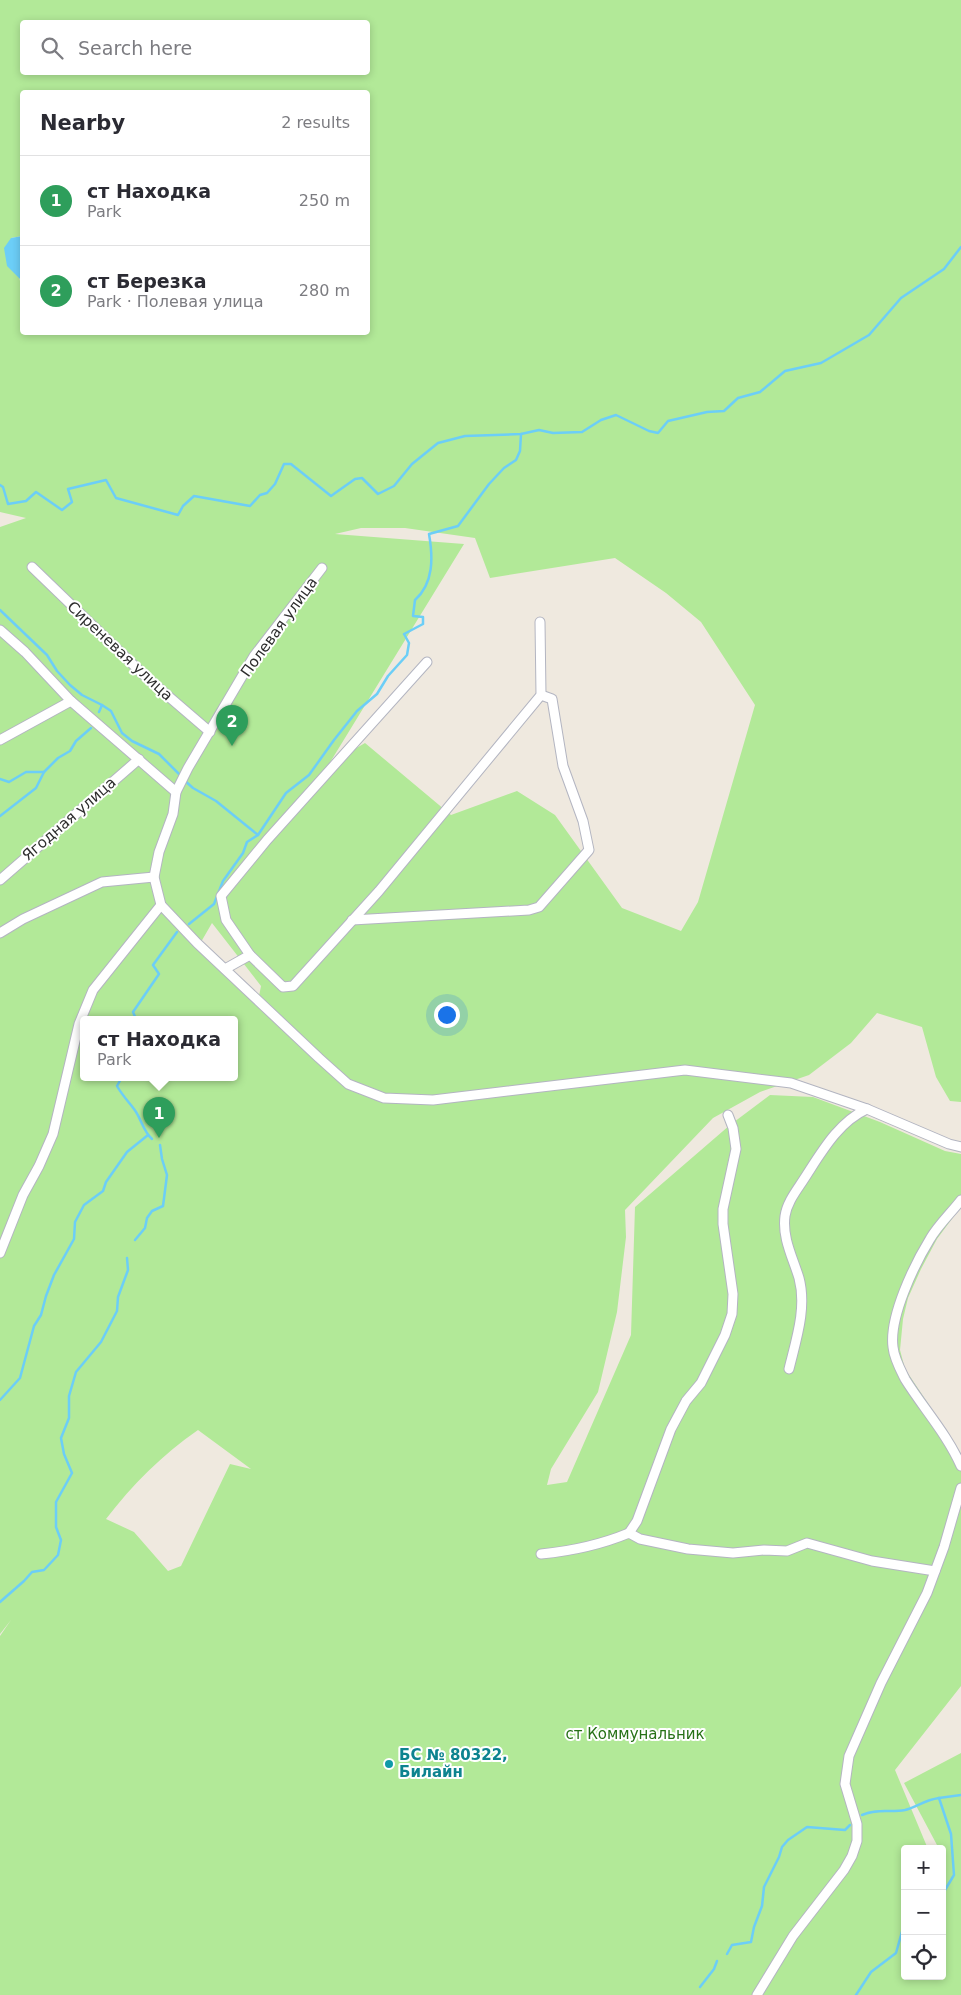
<!DOCTYPE html>
<meta charset="utf-8">
<style>
:root{--surface:#fff;--page:#f2f2f3;--text:#2b2b33;--muted:#7c7c81;--line:#e1e1e2;--accent:#2563eb}
body{margin:0;font-family:"DejaVu Sans",sans-serif;background:var(--page);color:var(--text)}
.controls{position:absolute;right:15px;bottom:15px;display:grid;overflow:hidden;border-radius:5px;box-shadow:0 2px 8px #0003}
.controls button{width:45px;height:45px;display:grid;place-items:center;padding:0;border:0;border-bottom:1px solid var(--line);background:var(--surface);color:var(--text);font:25px sans-serif}
.you{position:absolute;left:446px;top:1014px;width:18px;height:18px;margin:-12px;border:4px solid #fff;border-radius:50%;background:#1a73e8;box-shadow:0 0 0 8px #1a73e833}
.badge{display:grid;place-items:center;width:32px;height:32px;border-radius:50%;background:var(--accent);color:#fff;font-size:16px;font-weight:700}
.pin{position:absolute;translate:-50% -41px;filter:drop-shadow(0 1px 2px #0008)}
.pin::after{content:'';position:absolute;top:26px;width:18px;height:15px;background:inherit;clip-path:polygon(0 0,100% 0,50% 100%)}
.popup{position:absolute;left:80px;top:1016px;width:158px;height:65px;box-sizing:border-box;display:grid;place-content:center;border-radius:5px;background:var(--surface);filter:drop-shadow(0 1px 4px #0005);font-size:16px;white-space:nowrap;color:var(--muted)}
.popup b{font-size:19px;color:var(--text)}
.popup::after{content:'';position:absolute;left:50%;top:100%;margin-left:-10px;border:10px solid transparent;border-top-color:var(--surface)}
.list{margin:0;padding:0;list-style:none}
h2{display:flex;justify-content:space-between;align-items:center;height:65px;margin:0;padding:0 20px;font-size:21px}
h2 small{font-size:16px;font-weight:400;color:var(--muted)}
.list li{display:grid;grid-template-columns:32px 1fr auto;gap:15px;align-items:center;box-sizing:border-box;height:90px;padding:0 20px;border-top:1px solid var(--line)}
.list b{display:block;font-size:19px;white-space:nowrap}
.list p{margin:0;font-size:16px;white-space:nowrap;color:var(--muted)}
.list em{font-size:16px;font-style:normal;color:var(--muted)}
.icon{flex:none;width:28px;height:28px;fill:none;stroke:currentColor;stroke-width:2;stroke-linecap:round;stroke-linejoin:round}
.map{position:relative;flex:none;width:961px;height:1995px;overflow:hidden}
.search{position:absolute;background:var(--surface);box-shadow:0 2px 8px #0003;left:20px;top:20px;width:350px;height:55px;display:flex;align-items:center;gap:12px;box-sizing:border-box;padding:0 18px;border-radius:5px;color:var(--muted);font-size:19px}
.panel{position:absolute;background:var(--surface);box-shadow:0 2px 8px #0003;left:20px;top:90px;width:350px;height:245px;border-radius:5px}
.map>svg:first-child{display:block}
</style>
<div class="map">
<svg width="961" height="1995" viewBox="0 0 961 1995">
<rect width="100%" height="100%" fill="#efe9df"/>
<path fill="#b2e998" fill-rule="evenodd" d="M0,0H961V1102L950,1101L936,1077L922,1027L877,1013L851,1043L809,1075L760,1092L713,1118L625,1210L626,1237L617,1312L598,1392L551,1469L547,1485L567,1482L631,1335L635,1207L730,1125L770,1095L813,1097L880,1122L945,1151L961,1154V1201L954,1216L937,1239L921,1269L908,1298L903,1319L900,1350L905,1369L935,1414L961,1458V1686L895,1770L928,1849H905V1976H942V1849H937V1845L904,1783L961,1753V1995H0V1636L11,1620L0,1634V527L26,518L0,512ZM22,22H368V72H22ZM22,92H368V332H22V281H20L11,238L22,236ZM361,528H405L475,538L490,578L615,558L666,593L701,622L755,705L698,902L681,931L622,908L555,815L517,791L451,815L365,743L329,764L464,544L335,534ZM212,923L261,986L259,996L201,942ZM84,1019H234V1077H84ZM198,1430L251,1469L230,1464L181,1566L168,1571L134,1532L106,1519C133,1484 162,1455 198,1430Z"/>
<path fill="#6ccef7" d="M22,236V281L7,266L4,248L11,238Z"/>
<g fill="none" stroke-linecap="round" stroke-linejoin="round">
<g stroke="#6ccef7" stroke-width="2.5">
<path d="M0,485L3,487L8,504L26,501L36,492L62,510L72,502L68,489L106,480L116,498L178,515L183,506L194,496L250,506L260,495L267,493L275,484L284,464H291L331,496L355,479L362,478L378,494L394,486L412,464L438,443L465,436L521,434L539,430L553,433L582,432L601,420L616,415L649,431L658,433L668,421L707,412L724,411L738,398L760,392L785,371L821,363L869,335L901,298L944,269L961,247"/>
<path d="M0,610L47,655L57,671L70,685L82,695L102,705"/>
<path d="M99,712L102,705L111,711L122,733L132,741L159,754L181,776"/>
<path d="M0,779L9,782L26,772H44L58,758L70,751L76,741L91,728"/>
<path d="M184,780L193,788L216,801L258,835"/>
<path d="M0,816L36,788L44,772"/>
<path d="M189,924L214,904L223,881L243,853L247,842L258,835L286,793L309,775L334,740L357,711L377,694L388,676L407,655L409,643L404,634L423,624V617L413,616L415,600C434,583 433,557 429,534L458,526L489,484L504,468L516,460L520,451L521,434"/>
<path d="M136,1019L133,1012L159,974L153,965L177,932"/>
<path d="M122,1077L117,1086C122,1095 128,1101 134,1109C141,1118 143,1131 152,1139"/>
<path d="M135,1240L145,1228L147,1218L152,1211L163,1206L167,1175L162,1159L160,1145"/>
<path d="M0,1400L20,1378L34,1326L41,1315L46,1296L54,1275L74,1239L75,1222L84,1205L103,1191L106,1182L127,1152L148,1135"/>
<path d="M0,1602L24,1581L32,1572L44,1570L58,1555L61,1540L56,1527V1502L72,1473L64,1454L61,1438L69,1418V1396L76,1372L101,1342L117,1311L118,1297L128,1270L127,1258"/>
<path d="M862,1815C878,1808 890,1813 905,1810C917,1807 924,1800 939,1798"/>
<path d="M942,1895L954,1875L951,1834L939,1798L961,1795"/>
<path d="M727,1954L732,1945L751,1942L754,1927L762,1906L764,1887L779,1857L782,1847L788,1840L807,1827L845,1830L850,1825"/>
<path d="M700,1987L714,1969L717,1961"/>
<path d="M856,1995L871,1972L896,1953L905,1921"/>
</g>
<g stroke="#b3b5c1" stroke-width="11">
<g id="street">
<path d="M32,567L146,677L210,732"/>
<path d="M322,568L254,656L188,768L176,792L173,814L159,852L154,877L161,905L197,943L319,1058L348,1084L384,1098L433,1100L685,1070L791,1083L867,1109L949,1144L961,1147"/>
<path d="M0,630L25,652L71,701L176,792"/>
<path d="M0,740L71,701"/>
<path d="M0,880L139,759"/>
<path d="M352,920L529,910L539,907L589,850L583,821L563,766L552,699L541,695"/>
<path d="M0,933L23,919L102,882L154,877"/>
<path d="M250,955L226,920L221,896L267,840L427,662"/>
<path d="M225,969L250,955L283,987L293,986L379,891L541,695L540,622"/>
<path d="M961,1200C951,1213 938,1225 930,1239C914,1265 889,1317 893,1347C894,1358 900,1369 905,1379C923,1408 947,1434 961,1466"/>
<path d="M0,1253L23,1195L39,1166L53,1134L79,1024L93,990L161,905"/>
<path d="M789,1369C796,1340 807,1308 799,1278C793,1258 782,1238 785,1216C787,1202 797,1190 804,1179C821,1153 838,1122 867,1109"/>
<path d="M629,1533L637,1521L671,1429L686,1401L701,1383L725,1335L732,1314L733,1294L723,1224V1209L736,1149L733,1128L728,1115"/>
<path d="M541,1554C572,1551 600,1545 629,1533L640,1539L688,1549L733,1553L764,1550L787,1551L807,1543L872,1561L935,1571"/>
<path d="M757,1995L793,1936L844,1870L852,1856L857,1841V1824L845,1784L849,1756L881,1683L927,1593L944,1547L961,1488"/>
</g>
</g>
<use href="#street" stroke="#fff" stroke-width="9"/>
</g>
<circle fill="#0f9aa8" stroke="#fff" stroke-width="2" cx="389" cy="1764" r="5"/>
<g text-anchor="middle" dominant-baseline="central" stroke-width="4" stroke-linejoin="round" paint-order="stroke">
<g font-size="15" fill="#2d2d2d" stroke="#fff">
<text transform="translate(279 627) rotate(-54)">Полевая улица</text>
<text transform="translate(120 651) rotate(43)">Сиреневая улица</text>
<text transform="translate(69 819) rotate(-41)">Ягодная улица</text>
</g>
<g font-size="15" fill="#267116" stroke="#fff">
<text x="635" y="1734">ст Коммунальник</text>
</g>
<g font-size="15" font-weight="bold" fill="#0d838f" stroke="#fff" text-anchor="start">
<text x="399" y="1755">БС № 80322,<tspan x="399" dy="17">Билайн</tspan></text>
</g>
</g>
</svg>
<div class="controls">
<button>+</button>
<button>−</button>
<button><svg class="icon" aria-label="locate" viewBox="0 0 24 24"><circle cx="12" cy="12" r="6"/><path d="M12 2v4M12 18v4M2 12h4M18 12h4"/></svg></button>
</div>
<div class="you"></div>
<div class="pin badge" style="left:159px;top:1138px;background:#2e9e5b">1</div>
<div class="popup"><b>ст Находка</b>Park</div>
<div class="pin badge" style="left:232px;top:746px;background:#2e9e5b">2</div>
<div class="search"><svg class="icon" aria-label="search" viewBox="0 0 24 24"><circle cx="10" cy="10" r="6"/><path d="M15 15l6 6"/></svg>Search here</div>
<section class="panel">
<h2>Nearby<small>2 results</small></h2>
<ul class="list">
<li><span class="badge" style="background:#2e9e5b">1</span><div><b>ст Находка</b><p>Park</p></div><em>250 m</em></li>
<li><span class="badge" style="background:#2e9e5b">2</span><div><b>ст Березка</b><p>Park · Полевая улица</p></div><em>280 m</em></li>
</ul>
</section>
</div>
